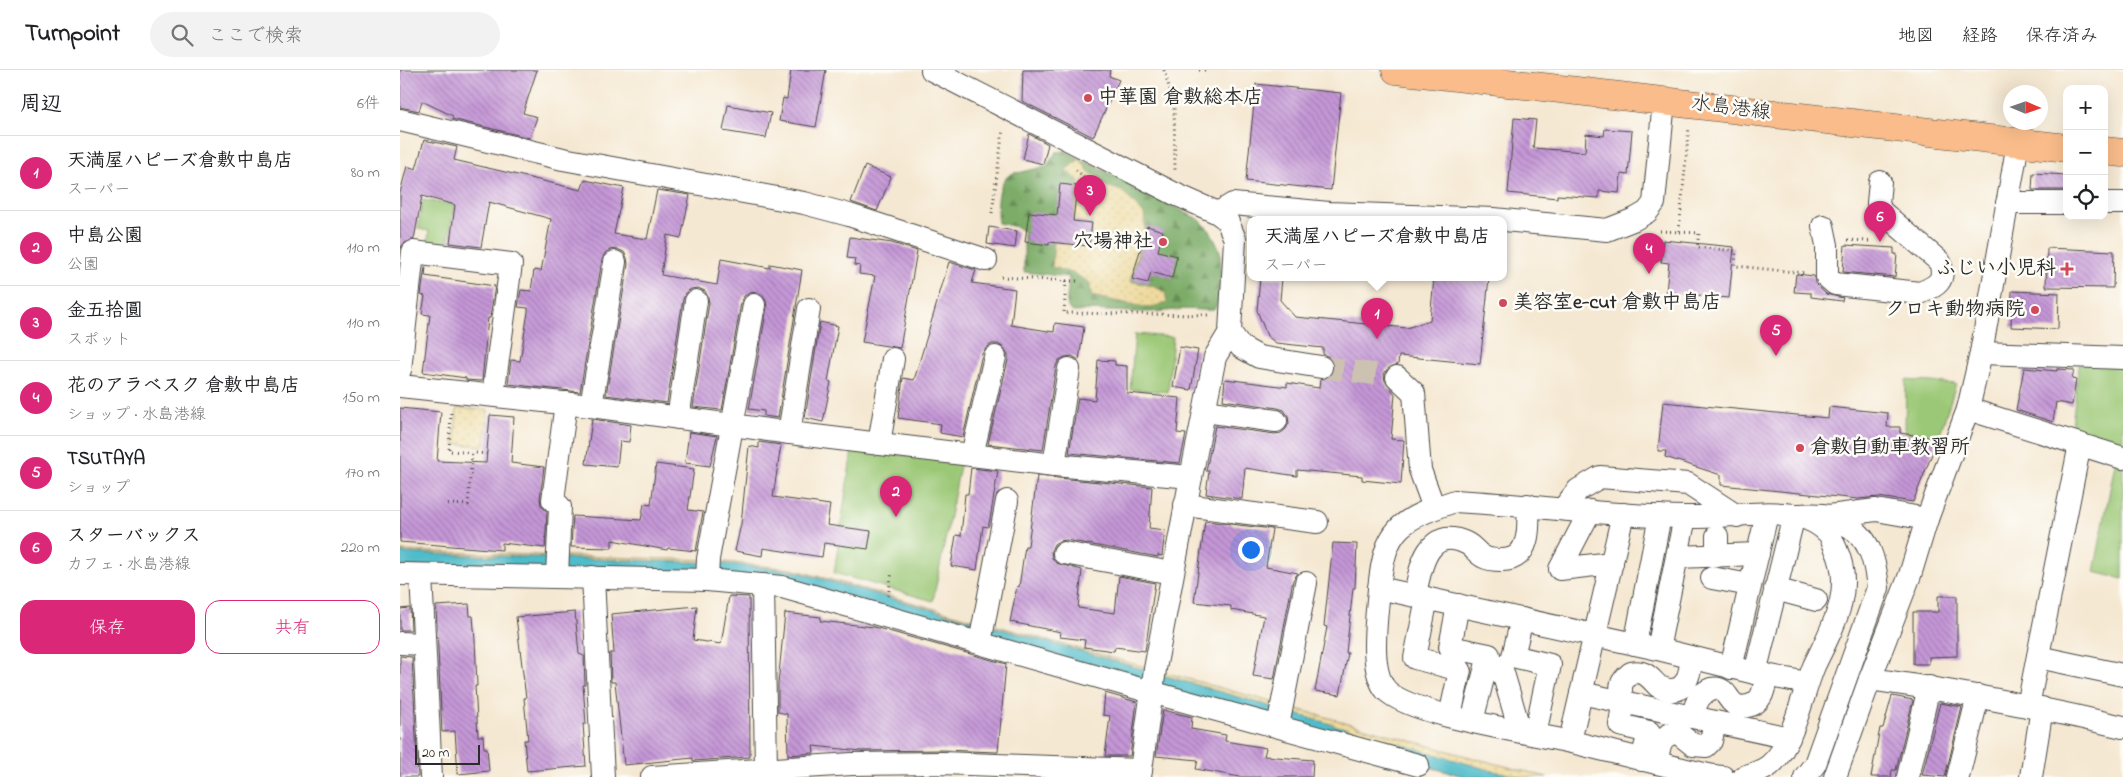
<!DOCTYPE html>
<html lang="ja">
<meta charset="utf-8">
<style>
:root{--surface:#fff;--page:#f2f2f2;--text:#202124;--muted:#757577;--line:#e0e0e0;--accent:#db2777}
body{margin:0;font-family:"Indie Flower","Klee One",sans-serif;background:var(--page);color:var(--text)}
.controls{position:absolute;right:15px;top:15px;display:grid;overflow:hidden;border-radius:10px;box-shadow:0 5px 20px #0002}
.controls button{width:45px;height:45px;display:grid;place-items:center;padding:0;border:0;border-bottom:1px solid var(--line);background:var(--surface);color:var(--text);font:25px sans-serif}
.compass{position:absolute;left:1603px;top:15px;width:45px;height:45px;border-radius:50%;background:var(--surface);box-shadow:0 5px 20px #0002;rotate:92deg}
.scale{position:absolute;left:15px;bottom:12px;width:65px;box-sizing:border-box;padding-left:5px;border:2px solid #2b2b2b;border-top:0;font-size:14px;line-height:18px;white-space:nowrap;color:#2b2b2b;-webkit-text-stroke:4px #fdfcf7;paint-order:stroke}
.you{position:absolute;left:850px;top:479px;width:18px;height:18px;margin:-12px;border:4px solid #fff;border-radius:50%;background:#1a73e8;box-shadow:0 0 0 8px #1a73e833}
.badge{display:grid;place-items:center;width:32px;height:32px;border-radius:50%;background:var(--accent);color:#fff;font-size:16px;font-weight:700}
.pin{position:absolute;translate:-50% -41px;filter:drop-shadow(0 1px 2px #0008)}
.pin::after{content:'';position:absolute;top:26px;width:18px;height:15px;background:inherit;clip-path:polygon(0 0,100% 0,50% 100%)}
.popup{position:absolute;left:847px;top:146px;width:260px;height:65px;box-sizing:border-box;display:grid;place-content:center;border-radius:10px;background:var(--surface);filter:drop-shadow(0 1px 4px #0005);font-size:16px;white-space:nowrap;color:var(--muted)}
.popup b{font-size:19px;color:var(--text)}
.popup::after{content:'';position:absolute;left:50%;top:100%;margin-left:-10px;border:10px solid transparent;border-top-color:var(--surface)}
.list{margin:0;padding:0;list-style:none}
h2{display:flex;justify-content:space-between;align-items:center;height:65px;margin:0;padding:0 20px;font-size:21px}
h2 small{font-size:16px;font-weight:400;color:var(--muted)}
.list li{display:grid;grid-template-columns:32px 1fr auto;gap:15px;align-items:center;box-sizing:border-box;height:75px;padding:0 20px;border-top:1px solid var(--line)}
.list b{display:block;font-size:19px;white-space:nowrap}
.list p{margin:0;font-size:16px;white-space:nowrap;color:var(--muted)}
.list em{font-size:16px;font-style:normal;color:var(--muted)}
.actions{display:flex;gap:10px;padding:15px 20px}
.actions a{flex:1;padding:11px 0;border:1px solid var(--accent);border-radius:15px;text-align:center;font-size:18px;color:var(--accent)}
.actions .main{background:var(--accent);color:#fff}
.icon{flex:none;width:28px;height:28px;fill:none;stroke:currentColor;stroke-width:2;stroke-linecap:round;stroke-linejoin:round}
.map{position:relative;flex:none;width:1723px;height:707px;overflow:hidden}
header{display:flex;align-items:center;gap:30px;box-sizing:border-box;height:70px;padding:0 25px;background:var(--surface);border-bottom:1px solid var(--line)}
header strong{font-size:24px}
nav{display:flex;gap:28px;margin-inline-start:auto;font-size:18px}
.search{width:350px;height:45px;background:var(--page);display:flex;align-items:center;gap:12px;box-sizing:border-box;padding:0 18px;border-radius:28px;color:var(--muted);font-size:19px}
main{display:flex}
aside{flex:1;background:var(--surface)}
.map>svg:first-child{display:block}
</style>
<header>
<strong>Turnpoint</strong>
<div class="search"><svg class="icon" aria-label="search" viewBox="0 0 24 24"><circle cx="10" cy="10" r="6"/><path d="M15 15l6 6"/></svg>ここで検索</div>
<nav><a>地図</a><a>経路</a><a>保存済み</a></nav>
</header>
<main>
<aside>
<h2>周辺<small>6件</small></h2>
<ul class="list">
<li><span class="badge">1</span><div><b>天満屋ハピーズ倉敷中島店</b><p>スーパー</p></div><em>80 m</em></li>
<li><span class="badge">2</span><div><b>中島公園</b><p>公園</p></div><em>110 m</em></li>
<li><span class="badge">3</span><div><b>金五拾圓</b><p>スポット</p></div><em>110 m</em></li>
<li><span class="badge">4</span><div><b>花のアラベスク 倉敷中島店</b><p>ショップ · 水島港線</p></div><em>150 m</em></li>
<li><span class="badge">5</span><div><b>TSUTAYA</b><p>ショップ</p></div><em>170 m</em></li>
<li><span class="badge">6</span><div><b>スターバックス</b><p>カフェ · 水島港線</p></div><em>220 m</em></li>
</ul>
<div class="actions"><a class="main">保存</a><a>共有</a></div>
</aside>
<div class="map">
<svg width="1723" height="707" viewBox="0 0 1723 707">
<defs>
<pattern id="forest-firs" width="22" height="20" patternUnits="userSpaceOnUse" patternTransform="scale(1.25)"><rect width="22" height="20" fill="#7cac67"/><path d="M5 1l3.5 6h-7zM16 11l3.5 6h-7z" fill="#668c55"/></pattern>
<pattern id="sand-dots" width="8" height="8" patternUnits="userSpaceOnUse" patternTransform="scale(1.25)"><rect width="8" height="8" fill="#eeda9e"/><path d="M2 2h.1M6 6h.1" fill="none" stroke="#cb8" stroke-width="1.8" stroke-linecap="round"/></pattern>
<pattern id="building-back-hatch" width="6" height="6" patternUnits="userSpaceOnUse" patternTransform="scale(1.25)"><rect width="6" height="6" fill="#c597d7"/><path d="M-1 5l2 2M0 0l6 6M5-1l2 2" fill="none" stroke="#a07baf"/></pattern>
</defs>
<rect width="100%" height="100%" fill="#fdfcf7"/>
<filter id="ink" filterUnits="userSpaceOnUse"><feTurbulence type="fractalNoise" baseFrequency=".02" numOctaves="2"/><feDisplacementMap in="SourceGraphic" scale="10" xChannelSelector="R" yChannelSelector="G"/><feConvolveMatrix kernelMatrix="1 2 1 2 8 2 1 2 1" color-interpolation-filters="sRGB"/></filter>
<filter id="wash" filterUnits="userSpaceOnUse"><feTurbulence type="fractalNoise" baseFrequency=".0096" numOctaves="4" result="noise"/><feDisplacementMap in="SourceGraphic" scale="20" xChannelSelector="R" yChannelSelector="G"/><feGaussianBlur stdDeviation="1.12" result="paint"/><feColorMatrix in="noise" values="0 0 0 0 0 0 0 0 0 0 0 0 0 0 0 0 0 1.4 0 .05"/><feComposite in="paint" operator="in"/></filter>
<g filter="url(#wash)">
<rect width="100%" height="100%" fill="#f5e8d2"/>
<path fill="url(#forest-firs)" stroke="#546c49" d="M665,81L730,114L733,119L751,125L800,150L811,162L820,181L821,194L819,230L814,240C801,241 788,238 775,240C744,244 717,241 686,240C658,250 669,222 669,207L624,202V162L617,157L598,153C597,138 596,108 614,103C617,102 620,103 622,102C631,100 637,98 646,97L656,82Z"/>
<g fill="url(#sand-dots)" stroke="#8c8264">
<path d="M680,89L689,102L698,106L706,116L722,121L744,144L745,157L730,211L753,216L765,222L767,232L750,238L691,226L690,213L675,204L652,197L654,172L689,176L692,153L673,151L679,111L666,100Z"/>
<path d="M57,338L88,340L85,376L54,374Z"/>
<path d="M0,481L306,490L392,499L1066,686L1147,707H1067L1020,695L389,515L0,500Z"/>
</g>
<g fill="#9bc876" stroke="#637a50">
<path d="M23,130L54,135L48,174L82,179L81,187L27,178L29,161L18,159Z"/>
<path d="M735,264L773,267L768,322L730,319Z"/>
<path d="M1679,294L1723,295V381L1671,364Z"/>
<path d="M1506,310L1556,314L1539,367L1505,362Z"/>
<path d="M452,380L561,391L533,531L434,503Z"/>
<path d="M1716,388L1723,390V509L1694,502Z"/>
</g>
<path fill="#4fbcc9" stroke="#3d747a" d="M0,483L316,493L393,501L673,579L1089,700L1122,707H1070L1060,705L894,658L391,511L0,496Z"/>
<g id="blocks">
<g fill="url(#building-back-hatch)">
<path d="M0,0H137L123,43L137,47L130,68L52,49L53,46L22,31L19,41L0,37Z"/>
<path d="M391,0H426L416,57L379,51L383,28L387,29Z"/>
<path d="M623,0H710L709,6L719,10L693,67L622,31Z"/>
<path d="M856,14L941,23L931,120L846,111Z"/>
<path d="M328,35L371,43L366,68L323,61Z"/>
<path d="M1114,48L1136,50L1133,78L1185,82L1186,64L1204,66L1205,59L1232,61L1228,105L1221,104L1219,123L1199,121V128L1157,125V128L1108,123Z"/>
<path d="M629,64L648,74L643,94L623,89Z"/>
<path d="M24,70L57,77L54,90L181,120L185,110L224,118L214,164L247,169L257,120L290,125L281,168L267,165L261,205L317,215L321,189L370,198V194L402,200L378,348L364,346V341L349,339L367,237L366,231L363,225L356,222L350,223L344,226L341,233L322,340L293,337L309,233L308,227L305,221L298,218L291,219L286,222L283,229L267,333L206,325L228,194L227,188L224,182L217,179L210,180L205,183L202,190L180,322L108,314L111,290L120,291L128,242V238L118,237L121,220L131,221L134,200L141,201L151,149L89,132L81,177L50,173L55,135L22,126L14,169L3,174L0,180V123L7,96L16,99Z"/>
<path d="M465,96L491,107L477,141L451,132Z"/>
<path d="M1633,103L1667,105V120H1632Z"/>
<path d="M660,114L677,116L673,151L692,153L689,176L649,172V175L625,172L629,142L657,145Z"/>
<path d="M747,156L763,161L758,181L777,186L772,208L751,202L748,213L732,209Z"/>
<path d="M589,157L617,161L615,178L587,174Z"/>
<path d="M450,167L492,173L517,181L500,278L462,272L475,206L459,204L460,196L454,195L455,189L447,188Z"/>
<path d="M1263,170L1334,177L1329,228L1266,222L1269,193L1261,192Z"/>
<path d="M1445,175L1494,178V184H1497L1495,207L1443,202Z"/>
<path d="M1647,178L1714,181L1713,218L1646,217Z"/>
<path d="M549,192L576,200L572,213L615,219L611,255L654,262L655,253L684,257L679,290L672,286L665,287L659,290L656,296L643,380L588,374L608,290V284L604,278L598,274H592L586,278L582,284L563,367L540,363L541,354L498,348L503,308L514,310Z"/>
<path d="M25,197H26L25,206L95,216L90,248H88L82,311L66,310V308L23,302L30,245L22,244L25,226L21,225Z"/>
<path d="M1396,204L1414,206L1415,213L1426,224L1443,228L1442,231L1411,227V223L1394,222Z"/>
<path d="M860,208H882L880,230L895,247L1007,258L1030,250L1034,208H1089L1080,294L999,286L998,294L988,298L984,304L985,311L995,324L991,369L1004,370L1001,414L962,410V406L897,400V406L845,398L842,429L806,424L809,401H806L815,356L875,364L881,363L886,359L889,353L888,346L884,340L878,338L823,330L825,309L887,317V313L919,318L920,310L931,306L934,300L933,292L929,287L923,284V278L876,273L867,266L857,240Z"/>
<path d="M1612,221L1659,223L1658,259L1611,257Z"/>
<path d="M420,252L438,256L428,311L431,312L423,352L405,348Z"/>
<path d="M780,277L798,280L791,320L773,317Z"/>
<path d="M698,290L715,291V295L727,296V323L780,328L777,363L786,364L780,393L669,383L678,328L695,330Z"/>
<path d="M1624,298L1657,301V299L1674,300L1672,309L1676,310L1672,335L1656,332L1653,352L1616,340Z"/>
<path d="M1263,332L1428,348L1429,337L1488,343L1487,357H1500V363L1538,369L1513,432L1478,427L1458,429L1321,415V405L1265,387L1266,381H1258Z"/>
<path d="M0,338L41,342L37,391L86,393L90,345L114,347L111,393L144,397L140,429L141,435L147,442L145,478L102,473V480L0,472Z"/>
<path d="M192,349L231,355L229,372L220,371L217,397L186,394Z"/>
<path d="M289,362L317,366L310,396L285,393Z"/>
<path d="M359,372L381,375L373,427L430,435L427,455L471,461L468,479L424,473L422,487L363,478L362,486L335,481L341,454L349,376L359,378Z"/>
<path d="M256,394L294,399L288,440L303,442L296,481L268,478L267,480L212,470V478L171,477L173,446L241,450L244,434L251,435Z"/>
<path d="M571,398L598,401L590,449L588,457L583,456L577,500L551,496L556,465L561,466L565,424H568Z"/>
<path d="M637,406L752,417L749,458L765,460L762,486L758,485V487L666,470L659,471L654,474L651,481L652,488L656,493L682,500L678,538L715,543L719,506L755,513L745,581L715,577L714,581L684,577L685,570L660,567L661,562L610,552L617,516L619,517L625,476H628Z"/>
<path d="M805,451L872,459L866,497L898,503L893,510L874,609L853,606L864,546L831,540V536L794,532Z"/>
<path d="M933,473L957,474L955,518H953L946,583H948L940,625L915,621L927,557L924,556Z"/>
<path d="M329,526L349,527L350,687L293,691V688L224,695L215,612H211L210,583H214L211,544L297,536L293,570L321,574Z"/>
<path d="M1538,526H1557V586L1529,587V594H1513V542H1538Z"/>
<path d="M69,534L70,546H73L75,570L77,616H75L78,666H83L84,678H87L89,701L58,704L55,661L42,662L36,536Z"/>
<path d="M10,538L11,560H0V539Z"/>
<path d="M175,542L179,584L184,586L185,615H183L186,654H183L186,696L127,701L124,670H128L124,628H126L116,547Z"/>
<path d="M385,543L421,547L420,551L474,557L606,594L598,682L541,680L461,681L413,676L414,683L388,685L387,644L378,642V614Z"/>
<path d="M0,586L12,587L18,707H0Z"/>
<path d="M705,623L737,632L730,686H705L710,646L703,645Z"/>
<path d="M1492,626L1513,630L1496,700H1492L1491,707H1471L1480,658H1483Z"/>
<path d="M1540,633L1562,637L1545,707L1522,705Z"/>
<path d="M763,640L792,647L791,659L826,665L825,671L866,678L864,686L913,690L912,707H840L796,699L798,690L756,686Z"/>
</g>
</g>
</g>
<g filter="url(#ink)">
<use href="#blocks" fill-opacity="0" stroke="#494744" stroke-width="1"/>
<g fill="none" stroke-linecap="round" stroke-linejoin="round">
<path stroke="#cdc2b1" stroke-width="22" stroke-dasharray="22 11" stroke-linecap="butt" d="M921,297L997,307"/>
<g stroke="#494744" stroke-width="24">
<g id="minor">
<path d="M532,0L775,124L818,143L827,150L835,169L830,262L815,287L791,407L755,599L740,707"/>
<path d="M0,50L163,89L404,133L449,145L586,190"/>
<path d="M1607,133H1667"/>
<path d="M1704,133H1723"/>
<path d="M818,143L833,134L929,143L1094,149L1207,160L1235,149L1247,142L1254,133L1264,31"/>
<path d="M1423,156L1427,175V207L1435,214L1520,223C1537,216 1546,211 1540,192L1481,141L1478,133L1480,112"/>
<path d="M830,262L841,277L859,287L921,297"/>
<path d="M1581,283L1723,288"/>
<path d="M0,300L13,182L111,194L93,325"/>
<path d="M997,307L1014,323L1020,400L1034,438"/>
<path d="M0,316L191,336L398,364L654,395L791,407"/>
<path d="M191,336L215,192"/>
<path d="M1568,339L1723,388"/>
<path d="M805,341L876,351"/>
<path d="M278,348L296,231"/>
<path d="M389,363L409,239"/>
<path d="M479,374L493,289"/>
<path d="M572,385L595,287"/>
<path d="M654,395L669,299"/>
<path d="M785,435L917,452"/>
<path d="M1163,439L1178,420L1200,407L1288,414L1337,446"/>
<path d="M1190,441L1160,499L1212,493"/>
<path d="M1429,446L1476,440L1527,449"/>
<path d="M1317,466V486"/>
<path d="M664,483L772,503"/>
<path d="M1277,487L1358,484"/>
<path d="M0,504L307,510L382,517L751,622L1018,695"/>
<path d="M21,505L31,707"/>
<path d="M157,506L160,437L153,430L166,333"/>
<path d="M193,507L203,707"/>
<path d="M1312,508L1350,515"/>
<path d="M307,510L308,489L354,235"/>
<path d="M363,515L366,699"/>
<path d="M979,518L1258,579L1355,603L1407,613"/>
<path d="M1375,519L1416,530"/>
<path d="M1015,525C1020,499 1027,455 1066,473C1073,476 1077,484 1084,487C1089,490 1096,490 1102,490C1131,490 1129,456 1128,435"/>
<path d="M1027,528L1015,588L1060,600L1050,646"/>
<path d="M1058,535L1050,577L1089,585L1072,651"/>
<path d="M1122,549L1113,586L1150,595L1135,664"/>
<path d="M0,573L24,574"/>
<path d="M580,573L607,431"/>
<path d="M1235,574L1260,446"/>
<path d="M1258,579L1285,447"/>
<path d="M1638,587L1723,605"/>
<path d="M1101,596L1120,661"/>
<path d="M1331,598L1367,444"/>
<path d="M1355,603L1394,445C1405,445 1419,443 1429,446C1434,447 1439,451 1443,453C1470,466 1475,490 1478,518L1415,694L1405,707"/>
<path d="M1470,609C1555,621 1639,637 1723,657"/>
<path d="M1181,623L1389,668"/>
<path d="M1628,636L1680,374"/>
<path d="M1292,647C1296,634 1298,624 1311,619C1315,618 1319,618 1323,621C1327,624 1329,630 1333,633C1337,637 1343,637 1348,636C1363,633 1364,618 1367,605"/>
<path d="M878,656L906,513"/>
<path d="M1170,671L1223,444"/>
<path d="M1242,690L1249,662L1220,655C1221,647 1223,638 1222,631C1221,616 1218,614 1231,603C1245,600 1249,607 1258,616C1261,618 1265,619 1269,620C1288,622 1290,601 1292,588"/>
<path d="M1257,693C1259,677 1259,664 1278,663L1293,675L1306,676L1311,671L1315,652"/>
<path d="M252,707L452,694L541,693L741,700"/>
<path d="M1323,707C1308,706 1293,701 1278,698C1242,690 1207,680 1171,672C1133,663 1009,645 986,620C968,599 977,545 979,519C985,458 999,450 1055,431C1132,435 1208,446 1285,447C1321,448 1359,440 1394,445C1407,447 1422,455 1430,465C1432,469 1434,475 1436,479C1455,521 1432,558 1414,596C1402,625 1393,676 1370,695C1362,702 1352,704 1343,707"/>
<path d="M1435,707L1470,609L1510,505L1527,449L1568,339L1581,283L1618,73"/>
<path d="M1508,707L1529,617"/>
<path d="M1558,707L1578,626"/>
<path d="M1631,707L1642,638"/>
</g>
</g>
<g stroke="#494744" stroke-width="29">
<g id="major">
<path d="M996,0L1667,78"/>
<path d="M1704,81L1723,83"/>
</g>
</g>
<g stroke="#494744" stroke-width="3" stroke-dasharray="1 4" stroke-linecap="butt">
<path d="M764,0L774,34L775,100"/>
<path d="M799,0H806"/>
<path d="M676,100L694,116"/>
<path d="M592,143L603,59"/>
<path d="M1260,161L1299,163L1297,177L1336,181L1335,196L1405,203"/>
<path d="M1279,161L1289,57"/>
<path d="M1448,170L1469,171"/>
<path d="M601,207L666,211L664,243L810,245"/>
<path d="M666,211H680"/>
<path d="M51,343L49,381L90,384"/>
<path d="M48,434L68,435L72,383"/>
<path d="M488,526L492,502"/>
</g>
<use href="#minor" stroke="#fff" stroke-width="22"/>
<use href="#major" stroke="#f9bc8a" stroke-width="28"/>
</g>
</g>
<g fill="#d1495b" stroke="#fdfcf7" stroke-width="2">
<circle cx="688" cy="28" r="5"/>
<circle cx="763" cy="172" r="5"/>
<path d="M1664.5 191.5h5v5h5v5h-5v5h-5v-5h-5v-5h5z"/>
<circle cx="1103" cy="233" r="5"/>
<circle cx="1635" cy="240" r="5"/>
<circle cx="1400" cy="378" r="5"/>
</g>
<g text-anchor="middle" dominant-baseline="central" stroke-width="5" stroke-linejoin="round" paint-order="stroke">
<g font-size="20" font-weight="bold" fill="#2b2b2b" stroke="#fdfcf7" text-anchor="start">
<text x="698" y="28">中華園 倉敷総本店</text>
<text x="753" y="172" text-anchor="end">穴場神社</text>
<text x="1656" y="199" text-anchor="end">ふじい小児科</text>
<text x="1113" y="233">美容室e-cut 倉敷中島店</text>
<text x="1625" y="240" text-anchor="end">クロキ動物病院</text>
<text x="1410" y="378">倉敷自動車教習所</text>
</g>
<g font-size="20" fill="#2b2b2b" stroke="#fdfcf7">
<text transform="translate(1331 39) rotate(7)">水島港線</text>
</g>
</g>
</svg>
<div class="controls">
<button>+</button>
<button>−</button>
<button><svg class="icon" aria-label="locate" viewBox="0 0 24 24"><circle cx="12" cy="12" r="6"/><path d="M12 2v4M12 18v4M2 12h4M18 12h4"/></svg></button>
</div>
<svg class="compass" viewBox="-18 -18 36 36"><path d="M0-13l5 13h-10z" fill="#e53935"/><path d="M0 13l5-13h-10z" fill="#757577"/></svg>
<div class="scale">20 m</div>
<div class="you"></div>
<div class="pin badge" style="left:977px;top:269px">1</div>
<div class="popup"><b>天満屋ハピーズ倉敷中島店</b>スーパー</div>
<div class="pin badge" style="left:496px;top:447px">2</div>
<div class="pin badge" style="left:690px;top:146px">3</div>
<div class="pin badge" style="left:1249px;top:204px">4</div>
<div class="pin badge" style="left:1376px;top:286px">5</div>
<div class="pin badge" style="left:1480px;top:172px">6</div>
</div>
</main>
